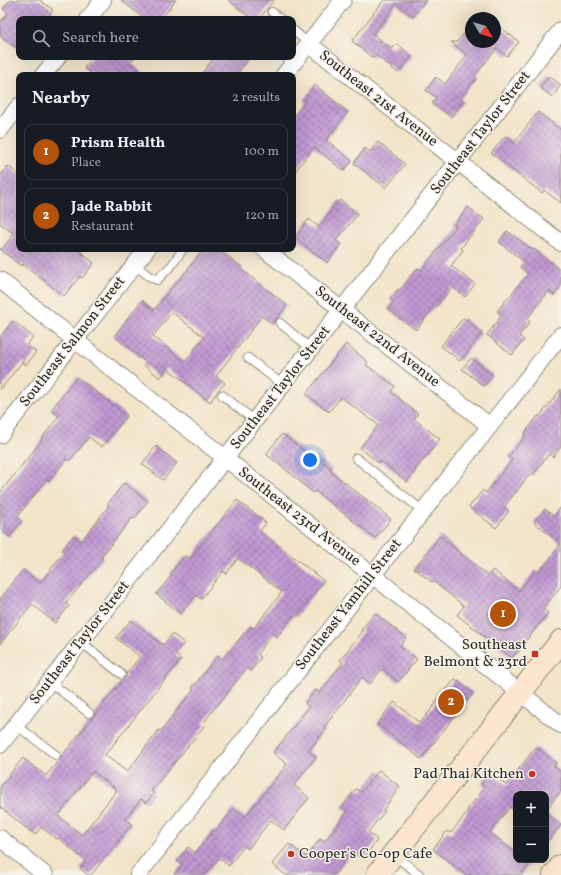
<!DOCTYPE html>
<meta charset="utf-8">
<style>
:root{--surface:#171b24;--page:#20242c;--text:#f1f3f6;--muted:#9ea1a6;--line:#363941;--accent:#b45309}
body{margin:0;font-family:Vollkorn,serif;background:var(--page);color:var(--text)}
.controls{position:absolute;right:12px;bottom:12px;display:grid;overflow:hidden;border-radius:8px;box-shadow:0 4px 16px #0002}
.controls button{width:36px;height:36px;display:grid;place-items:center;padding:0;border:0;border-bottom:1px solid var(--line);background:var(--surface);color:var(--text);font:20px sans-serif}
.compass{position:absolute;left:465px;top:12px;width:36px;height:36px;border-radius:50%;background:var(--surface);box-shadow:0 4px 16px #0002;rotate:128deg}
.you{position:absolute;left:310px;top:460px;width:14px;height:14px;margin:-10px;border:3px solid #fff;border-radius:50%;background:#1a73e8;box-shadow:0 0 0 6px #1a73e833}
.badge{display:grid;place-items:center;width:26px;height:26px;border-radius:50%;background:var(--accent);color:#fff;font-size:13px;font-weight:700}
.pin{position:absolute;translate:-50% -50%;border:2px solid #fff;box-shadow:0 1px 4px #0006}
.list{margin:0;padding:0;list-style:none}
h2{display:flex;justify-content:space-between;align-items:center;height:52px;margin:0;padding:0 16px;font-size:17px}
h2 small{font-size:13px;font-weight:400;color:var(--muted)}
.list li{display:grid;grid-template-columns:26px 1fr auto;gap:12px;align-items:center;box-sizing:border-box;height:56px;margin:0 8px 8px;padding:0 8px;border:1px solid var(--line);border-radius:8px}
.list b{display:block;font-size:15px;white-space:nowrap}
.list p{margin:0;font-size:13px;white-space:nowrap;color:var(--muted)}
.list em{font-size:13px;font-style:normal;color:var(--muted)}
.icon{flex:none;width:22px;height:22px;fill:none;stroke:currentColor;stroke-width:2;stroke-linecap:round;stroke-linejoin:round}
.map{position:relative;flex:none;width:561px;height:875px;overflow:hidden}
.search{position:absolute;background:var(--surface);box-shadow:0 4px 16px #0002;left:16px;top:16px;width:280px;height:44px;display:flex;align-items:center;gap:10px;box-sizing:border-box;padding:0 14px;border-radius:8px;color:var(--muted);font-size:15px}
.panel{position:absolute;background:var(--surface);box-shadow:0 4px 16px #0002;left:16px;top:72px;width:280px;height:180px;border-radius:8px}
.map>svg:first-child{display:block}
</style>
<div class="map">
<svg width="561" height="875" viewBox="0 0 561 875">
<defs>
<pattern id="building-cross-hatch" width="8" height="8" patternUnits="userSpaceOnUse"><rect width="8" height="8" fill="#c098d2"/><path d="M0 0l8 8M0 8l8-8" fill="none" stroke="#9c7cab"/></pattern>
</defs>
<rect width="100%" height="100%" fill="#f7f3e8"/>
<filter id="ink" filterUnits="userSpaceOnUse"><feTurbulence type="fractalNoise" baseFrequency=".025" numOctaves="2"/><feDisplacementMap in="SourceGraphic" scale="8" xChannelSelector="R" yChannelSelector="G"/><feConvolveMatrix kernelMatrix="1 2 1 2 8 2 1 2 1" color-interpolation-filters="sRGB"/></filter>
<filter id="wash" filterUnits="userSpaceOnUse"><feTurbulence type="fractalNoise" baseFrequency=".012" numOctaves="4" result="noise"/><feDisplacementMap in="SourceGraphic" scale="16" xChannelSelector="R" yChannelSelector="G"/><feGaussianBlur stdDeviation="0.9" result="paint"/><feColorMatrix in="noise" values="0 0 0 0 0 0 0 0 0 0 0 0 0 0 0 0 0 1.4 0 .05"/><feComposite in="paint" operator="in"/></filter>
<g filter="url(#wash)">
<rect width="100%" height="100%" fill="#f2e4c9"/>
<g id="blocks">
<g fill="url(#building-cross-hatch)" fill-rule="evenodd">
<path d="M10,0H40L53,10L47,19H19V50L0,35V23L8,13L3,9Z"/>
<path d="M121,0H176L161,19H145Z"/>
<path d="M228,0H274L259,19H252Z"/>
<path d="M384,0H426L413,17L396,4L373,34L392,49L397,44L412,56L398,73L376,55L373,58L352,41Z"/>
<path d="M495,23L519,42L507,56L497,48L475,76L477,78L460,99L463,102L451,117L432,103L437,98L426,90L436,77L445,84L467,55L451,42H457L471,25V42H495Z"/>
<path d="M93,57H135L130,62L146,75H93L84,68Z"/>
<path d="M215,57H250L236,75H200Z"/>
<path d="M549,76L561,85L552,97L540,87Z"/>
<path d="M315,85L348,112L326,140L352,161L344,171L314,147L293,174V118L305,102L303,100Z"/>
<path d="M538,112L561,130V203L544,190L542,193L491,153L505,136L514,143Z"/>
<path d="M378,142L405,164L386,188L354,163L365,148L370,152Z"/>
<path d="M8,166L19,175V249H77L94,263L82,278L80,276L64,296L23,264L21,266L0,249H2L14,234L0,223V176Z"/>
<path d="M340,200L358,214L336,241L341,244L327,263L295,237L309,219L319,227Z"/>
<path d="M468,207L484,219L461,248L463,250L451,266L475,284L465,297L452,287L436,307L435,306L416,330L388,309L393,302L390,299L398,289L400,290L418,268L421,270L456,227L454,225Z"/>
<path d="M507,231L533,250L534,249L561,271V286L554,295L549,291L527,319L530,322L519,336L524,340L512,355L487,335L502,315L497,311L528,274L520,267L524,262L499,242Z"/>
<path d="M204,249H218L243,268L242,270L287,305L272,324L262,316L216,376L225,383L218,391L210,402L167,368L160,378L144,365L146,362L114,336L142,300L154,310L179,279V280ZM172,312L204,337L185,362L153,336Z"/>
<path d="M463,318L482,333L460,361L441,346Z"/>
<path d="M13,321L33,337L27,345L36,352L26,365L22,362L0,390V337Z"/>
<path d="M346,344L368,362L366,365L395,386L391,392L418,414L414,419L440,439L415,470H416L407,482L381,461L379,463L360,448L378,425L341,397L329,412L306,394Z"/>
<path d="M471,358L493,375L484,386L462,369Z"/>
<path d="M77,377L127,416L102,447L89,437L69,461L66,459L49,481L47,479L17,517L22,521L9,537L0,530V493L42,440L41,439L59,416L51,410Z"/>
<path d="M561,389V447L553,457L549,454L532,476L530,474L504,507L509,511L496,528L469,507L483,490L486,493L512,460L508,457L526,435L524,434L538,416L539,417Z"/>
<path d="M282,434L314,459L316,457L332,469L330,471L391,519L375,538L315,491L313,493L300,482V481L266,454Z"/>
<path d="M156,446L177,463L163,480L142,464Z"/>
<path d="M124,483L148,501L134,519L132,518L101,557L103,558L66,603L69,606L55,623L32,604L0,644V599L23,570L40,583L64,552L62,550L74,535L81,541L109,506L107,505Z"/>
<path d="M237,500L266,523L260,531L324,581L296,617L294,615L277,637L273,633L257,654L261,657L251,671L247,668L203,723L205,725L151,791L154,793L146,803L141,799L125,819L132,824L91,875H88L80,869L86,861L58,838L57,839L41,827L35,835L0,807V787L23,758L46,776L123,679L126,677V674L140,657L116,638L131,620L163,645L172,634L184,643L175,654L181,659L105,755L127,772L159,730L161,731L194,689L192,688L218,655L223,659L250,626L253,629L282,592L238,558L226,574L223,571L201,599L196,595L181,614L156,594L172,575L170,574L185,556L190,559ZM93,771L117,790L82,835L58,816Z"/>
<path d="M561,507V544L534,522L545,509L554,516Z"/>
<path d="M440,536L488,576L493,570L519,591L535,570L538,573L561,544V586L543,609L548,613L512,658L457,615L464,606L433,581L432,582L414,568Z"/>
<path d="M375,613L406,638L400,646L417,659L398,682L382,669L370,684L362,677L339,708L324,727L326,729L308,751L316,757L294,785L309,798L284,830L271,820L248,849L244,846L229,866L219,858L205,875H174L182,865L177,861L188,847L195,853L213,830L215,832L233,809L245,817L287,764L273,753L309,707L305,703L316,690L320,693L343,662L340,660L363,631L361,630Z"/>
<path d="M455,679L473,693L421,759L377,724L394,702L420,723Z"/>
<path d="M536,747L556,763L554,766L561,772V791L546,810V794H516V812L510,807L490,832L516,853V860H533L521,875H466L433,849L447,831L451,833L468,811L467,810L485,787L481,784L490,772L506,785Z"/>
<path d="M379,770L400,787L383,810L385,811L368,832L377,840L363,859L353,851L334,875H286L272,864L289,844L306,857L320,839L324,842L348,811L342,807L356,789L361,792Z"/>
<path d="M546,813L561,825L546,843Z"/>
</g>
</g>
</g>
<g filter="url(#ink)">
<use href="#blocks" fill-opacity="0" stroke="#8e887a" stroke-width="1"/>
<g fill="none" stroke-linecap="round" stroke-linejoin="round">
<g stroke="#8e887a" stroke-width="10">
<g id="lane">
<path d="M272,12L280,19"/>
<path d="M293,30L309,44"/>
<path d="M134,265L149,276L157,280L172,265L183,249"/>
<path d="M280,323L311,349"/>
<path d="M248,358L283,385"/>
<path d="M222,395L255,421"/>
<path d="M356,458L423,511"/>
<path d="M81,642L121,674"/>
<path d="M50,682L89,713"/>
<path d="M16,725L56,755"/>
<path d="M394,855L420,875"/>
</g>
</g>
<g stroke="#8e887a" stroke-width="18">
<g id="street">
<path d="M88,19L103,0"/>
<path d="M309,44L561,243"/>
<path d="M43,75L58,57"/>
<path d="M284,75L343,0"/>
<path d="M0,130L19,106"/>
<path d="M264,249L490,426"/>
<path d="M0,280L75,340L239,469L561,725"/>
<path d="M0,435L147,249"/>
<path d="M0,745L561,30"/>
<path d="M0,838L45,875"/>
<path d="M138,875L561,335"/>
</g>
</g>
<g stroke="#8e887a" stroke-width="24">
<g id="secondary">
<path d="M377,875L561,641"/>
<path d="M554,875L561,866"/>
</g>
</g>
<use href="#lane" stroke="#fff" stroke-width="8"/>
<use href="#street" stroke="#fff" stroke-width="16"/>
<use href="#secondary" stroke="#fbe5cf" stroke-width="22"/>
</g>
</g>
<g fill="#c8321e" stroke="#f7f3e8" stroke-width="1.5">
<rect x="531" y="650" width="8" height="8" rx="2"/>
<circle cx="532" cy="774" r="4"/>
<circle cx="291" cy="854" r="4"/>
</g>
<g text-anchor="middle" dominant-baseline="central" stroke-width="3" stroke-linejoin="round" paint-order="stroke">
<g font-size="15" fill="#2b2b2b" stroke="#f7f3e8">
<text transform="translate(378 99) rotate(38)">Southeast 21st Avenue</text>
<text transform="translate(481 133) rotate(-52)">Southeast Taylor Street</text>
<text transform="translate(377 337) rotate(38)">Southeast 22nd Avenue</text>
<text transform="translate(73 342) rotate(-52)">Southeast Salmon Street</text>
<text transform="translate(281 388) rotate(-52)">Southeast Taylor Street</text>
<text transform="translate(299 517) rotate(38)">Southeast 23rd Avenue</text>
<text transform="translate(349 605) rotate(-52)">Southeast Yamhill Street</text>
<text transform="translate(80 643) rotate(-52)">Southeast Taylor Street</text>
</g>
<g font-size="15" fill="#2b2b2b" stroke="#f7f3e8" text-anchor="end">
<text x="527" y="645">Southeast<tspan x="527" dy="17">Belmont &amp; 23rd</tspan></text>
<text x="524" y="774">Pad Thai Kitchen</text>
<text x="299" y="854" text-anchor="start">Cooper's Co-op Cafe</text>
</g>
</g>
</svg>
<div class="controls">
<button>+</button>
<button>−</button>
</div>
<svg class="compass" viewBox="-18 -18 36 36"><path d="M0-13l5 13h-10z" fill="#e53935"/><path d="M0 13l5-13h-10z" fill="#9ea1a6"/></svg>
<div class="you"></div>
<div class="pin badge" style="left:503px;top:614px">1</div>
<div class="pin badge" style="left:451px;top:702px">2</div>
<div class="search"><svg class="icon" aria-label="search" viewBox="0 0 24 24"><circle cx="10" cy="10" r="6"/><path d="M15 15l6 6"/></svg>Search here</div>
<section class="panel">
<h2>Nearby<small>2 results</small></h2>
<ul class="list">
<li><span class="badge">1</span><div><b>Prism Health</b><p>Place</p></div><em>100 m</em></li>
<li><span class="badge">2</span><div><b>Jade Rabbit</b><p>Restaurant</p></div><em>120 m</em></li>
</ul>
</section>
</div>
